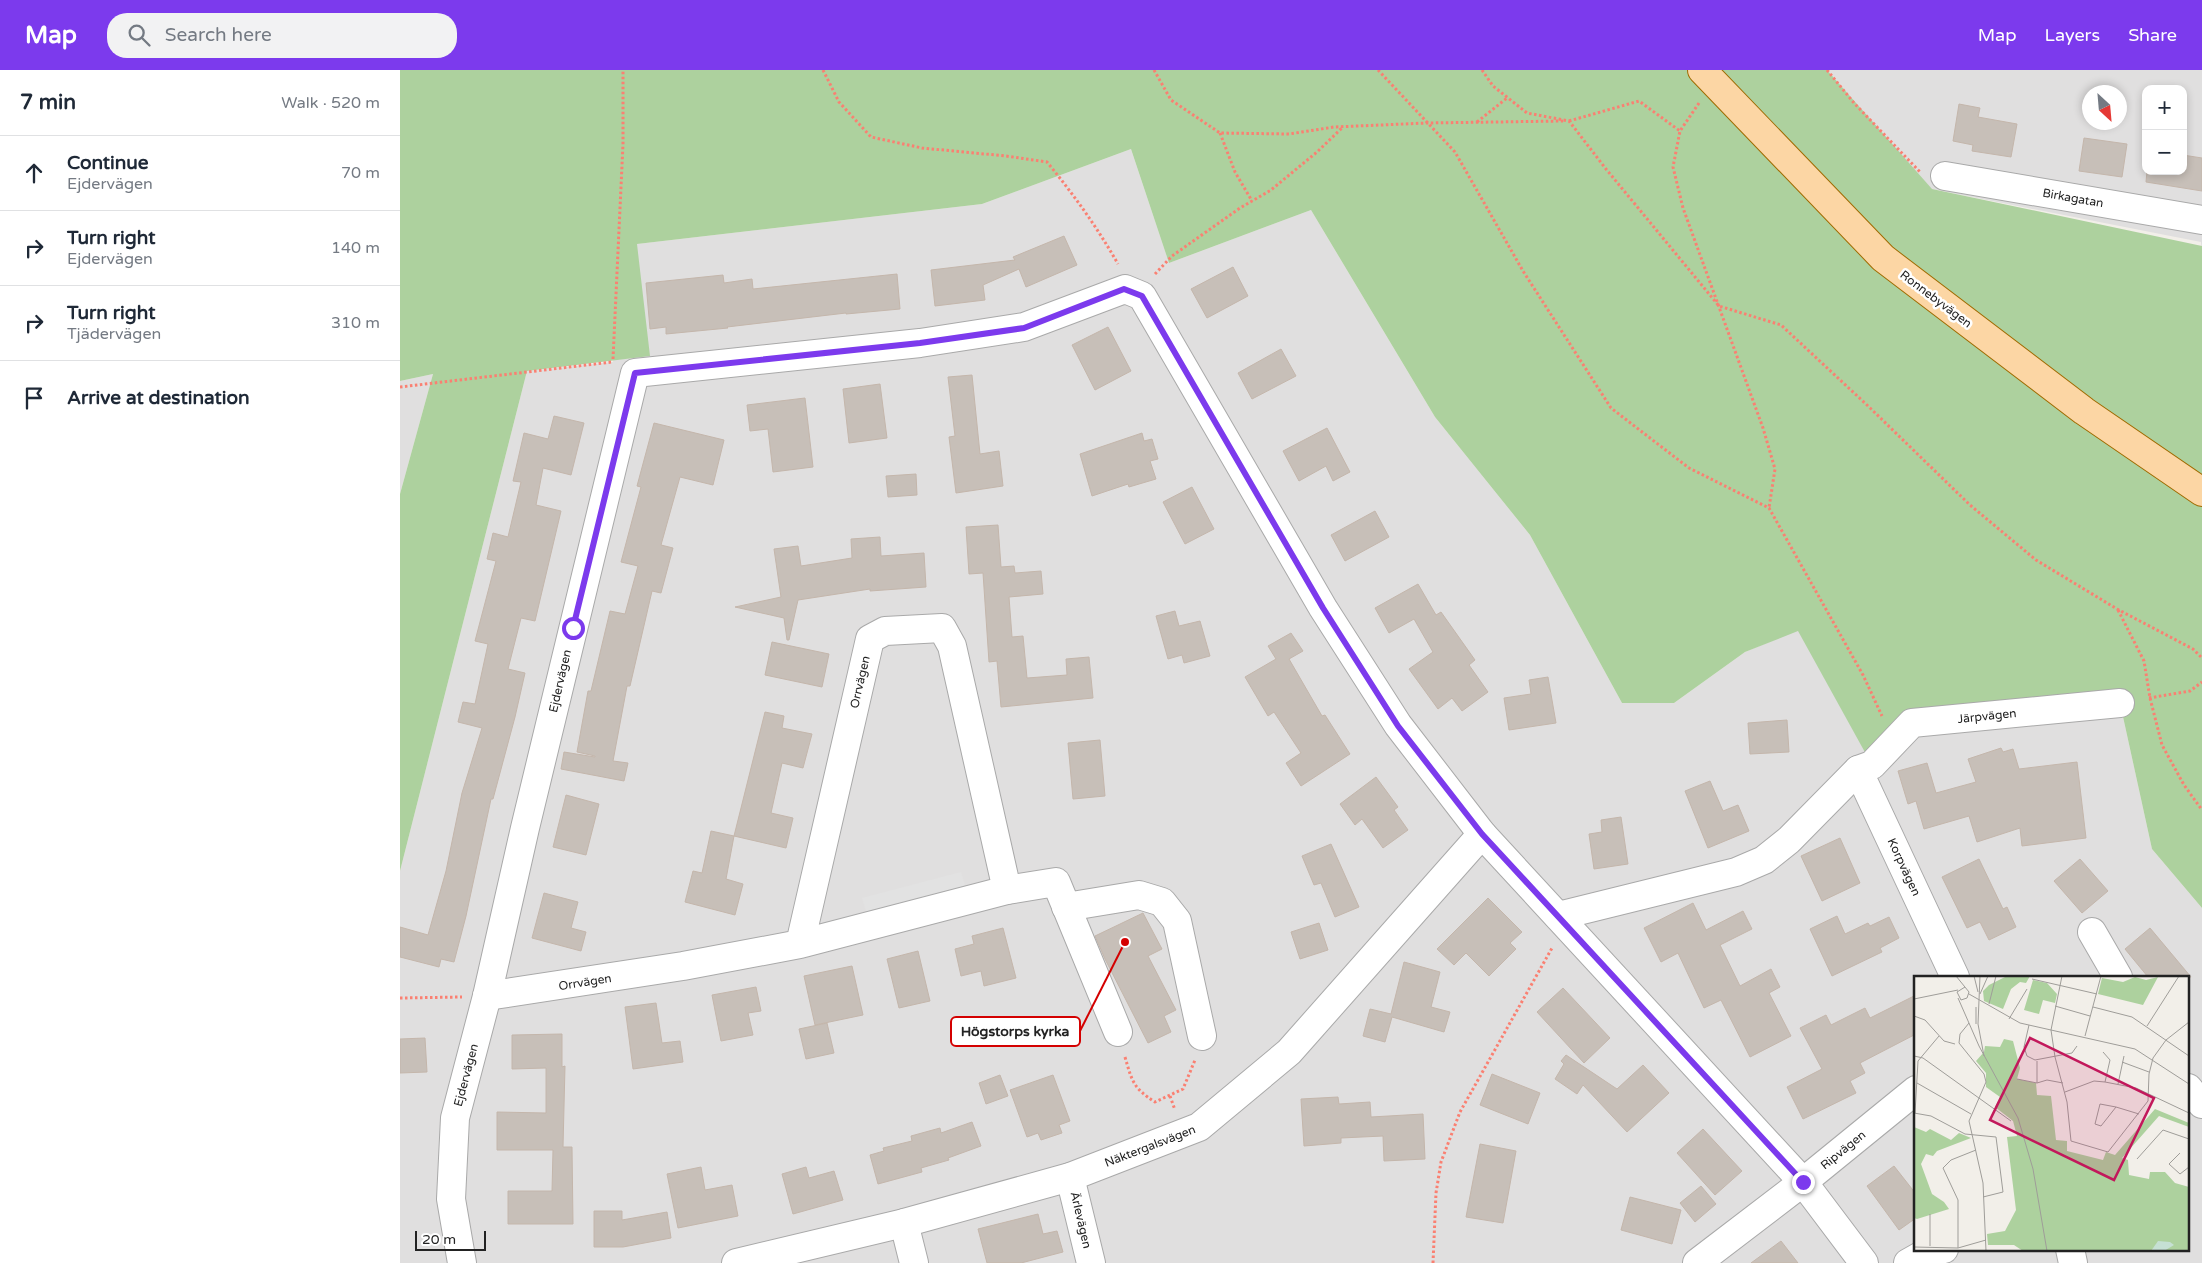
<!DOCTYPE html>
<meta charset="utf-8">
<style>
:root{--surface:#fff;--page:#f2f2f3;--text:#1f2937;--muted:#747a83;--line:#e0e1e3;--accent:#7c3aed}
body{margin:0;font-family:"Varela Round",sans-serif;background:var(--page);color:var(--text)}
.controls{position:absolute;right:15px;top:15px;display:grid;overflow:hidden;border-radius:10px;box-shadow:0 2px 8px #0003}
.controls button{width:45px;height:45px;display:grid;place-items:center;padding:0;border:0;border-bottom:1px solid var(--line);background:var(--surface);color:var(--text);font:25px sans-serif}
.compass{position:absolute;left:1682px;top:15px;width:45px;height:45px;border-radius:50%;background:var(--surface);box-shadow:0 2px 8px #0003;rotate:154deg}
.scale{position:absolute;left:15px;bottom:12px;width:71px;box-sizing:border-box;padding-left:5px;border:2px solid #222;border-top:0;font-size:14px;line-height:18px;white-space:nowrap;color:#222;-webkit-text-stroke:4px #fff;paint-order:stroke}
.stop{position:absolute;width:15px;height:15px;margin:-11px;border:4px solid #7c3aed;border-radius:50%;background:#fff}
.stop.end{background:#7c3aed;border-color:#fff;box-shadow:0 1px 5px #0008}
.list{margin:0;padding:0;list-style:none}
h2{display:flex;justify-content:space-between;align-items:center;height:65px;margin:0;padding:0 20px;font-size:21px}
h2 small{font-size:16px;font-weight:400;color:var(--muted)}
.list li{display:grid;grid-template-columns:32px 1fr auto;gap:15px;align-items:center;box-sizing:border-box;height:75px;padding:0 20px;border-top:1px solid var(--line)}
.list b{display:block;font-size:19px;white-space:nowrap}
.list p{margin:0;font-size:16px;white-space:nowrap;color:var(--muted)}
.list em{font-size:16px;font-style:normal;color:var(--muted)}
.icon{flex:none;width:28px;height:28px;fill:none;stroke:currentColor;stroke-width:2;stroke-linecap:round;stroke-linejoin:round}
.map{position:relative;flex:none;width:1802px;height:1193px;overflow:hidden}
header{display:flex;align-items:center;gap:30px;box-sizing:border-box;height:70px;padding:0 25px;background:var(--accent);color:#fff}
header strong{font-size:24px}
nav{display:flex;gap:28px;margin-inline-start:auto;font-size:18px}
.search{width:350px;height:45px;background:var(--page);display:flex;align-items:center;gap:12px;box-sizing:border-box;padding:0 18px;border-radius:20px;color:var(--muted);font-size:19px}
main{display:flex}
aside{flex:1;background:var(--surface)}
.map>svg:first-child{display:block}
</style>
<header>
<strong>Map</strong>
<div class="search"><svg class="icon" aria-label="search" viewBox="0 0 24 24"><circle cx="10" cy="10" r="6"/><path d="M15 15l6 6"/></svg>Search here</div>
<nav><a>Map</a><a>Layers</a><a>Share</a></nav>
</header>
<main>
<aside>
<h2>7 min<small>Walk · 520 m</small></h2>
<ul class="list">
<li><svg class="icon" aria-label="ahead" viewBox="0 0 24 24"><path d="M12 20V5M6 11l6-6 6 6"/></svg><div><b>Continue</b><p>Ejdervägen</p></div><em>70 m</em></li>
<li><svg class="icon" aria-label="right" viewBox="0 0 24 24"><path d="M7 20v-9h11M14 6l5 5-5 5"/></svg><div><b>Turn right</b><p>Ejdervägen</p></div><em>140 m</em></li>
<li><svg class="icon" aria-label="right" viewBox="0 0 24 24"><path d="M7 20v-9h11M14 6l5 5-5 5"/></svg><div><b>Turn right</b><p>Tjädervägen</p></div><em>310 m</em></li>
<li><svg class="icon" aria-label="arrive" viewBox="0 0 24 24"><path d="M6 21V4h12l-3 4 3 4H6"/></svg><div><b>Arrive at destination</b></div></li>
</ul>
</aside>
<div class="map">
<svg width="1802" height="1193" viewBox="0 0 1802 1193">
<rect width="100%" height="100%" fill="#f2efe9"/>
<g fill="#e0dfdf" fill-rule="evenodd">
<path d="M1427,0H1802V185L1801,172L1531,119ZM1746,19H1783V101H1746ZM1690,22H1720V52H1690Z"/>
<path d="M731,79L769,193L911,140L1035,347L1130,465L1222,633H1274L1345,582L1398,560L1472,694L1512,653L1720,633L1752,779L1802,838V1193H0V801L127,301L213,292L237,174L582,134ZM1516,907H1788V1179H1516Z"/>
<path d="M33,304L0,424V311Z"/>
</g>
<path fill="#add19e" d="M0,0H1427L1532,119L1802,176V838L1752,779L1720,633L1512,653L1472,695L1398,561L1345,582L1274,633H1222L1130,465L1035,347L911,140L769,193L731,79L582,134L237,174L250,286L127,301L0,801V424L33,304L0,311Z"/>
<path fill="#e2e2e2" d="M561,802L567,822L468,848L462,828Z"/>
<g fill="#c7bfb8" stroke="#c4b6ab">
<path d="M1559,34L1580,38L1578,47L1617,54L1611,87L1572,81L1573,75L1553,71Z"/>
<path d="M1684,68L1727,74L1722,107L1679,101Z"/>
<path d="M1783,85L1802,88V121L1746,112L1747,101H1783Z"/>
<path d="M664,166L677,195L626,217L619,199L583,215L585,230L535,236L531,200L615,190L613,187Z"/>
<path d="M833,197L848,226L807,248L791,219Z"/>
<path d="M497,204L500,239L446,244V243L327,257L328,258L266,264V257L250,259L246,213L323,205L324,213L352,209L353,219Z"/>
<path d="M708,257L731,301L695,320L672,275Z"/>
<path d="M881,279L896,306L852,329L838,303Z"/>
<path d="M572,305L580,384L599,381L603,416L556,423L549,367L555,366L548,307Z"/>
<path d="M480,314L487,368L449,373L443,319Z"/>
<path d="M405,328L413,397L373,402L368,359L350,361L347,335Z"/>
<path d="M154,346L184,353L171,405L143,398L136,435L161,441L135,551L121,548L108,599L125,603L115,647L93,729H91L66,846L54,892L41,889L39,897L0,887V857L28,865L46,801L62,723L82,658L58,652L63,632L75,634L88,574L75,571L96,491L87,489L93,463L108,467L121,412L113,411L124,363L148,369Z"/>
<path d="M254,353L324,370L313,415L280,407L261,475L273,478L261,523L252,521L230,616H227L213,691L228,693L224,711L161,699L164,682L195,687V686L177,682L188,621H191L210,541L225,544L238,496L221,492L241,417L237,416Z"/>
<path d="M927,358L950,402L933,411L926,396L899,411L883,381Z"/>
<path d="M742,363L744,371L752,369L758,389L750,391L756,409L729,417L728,414L692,426L680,384Z"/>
<path d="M516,404L517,425L488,427L486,406Z"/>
<path d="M792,417L814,459L785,474L763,432Z"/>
<path d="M975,441L989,467L945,491L931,465Z"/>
<path d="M598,455L601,497L614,496L615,503L641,501L643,524L609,527L612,567L623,566L627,608L667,605L666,589L689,587L693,628L601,637L597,591L589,592L583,503L569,504L566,457Z"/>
<path d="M480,467L481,486L524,483L526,517L470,521V519L398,530L389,570H387L384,548L335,537L381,527L374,479L398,476L401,496L452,488L451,469Z"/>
<path d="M1018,514L1036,545L1041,542L1075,590L1069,595L1088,622L1062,641L1052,628L1038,639L1009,599L1033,582L1014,549L989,563L975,538Z"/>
<path d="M775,541L779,556L800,551L810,586L784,593L782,585L768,589L756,546Z"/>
<path d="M891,563L903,581L889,589L922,646L925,645L950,684L901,716L886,693L901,683L874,642L868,646L845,607L876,589L868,576Z"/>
<path d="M372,572L429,584L422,617L365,605Z"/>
<path d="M1148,607L1156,653L1109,660L1104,628L1131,624L1129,610Z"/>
<path d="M365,642L384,646L382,658L412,664L403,698L382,693L371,743L393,748L386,778L334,766Z"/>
<path d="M1387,650L1389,682L1350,684L1348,653Z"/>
<path d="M700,670L705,726L673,729L668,673Z"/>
<path d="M1601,678L1603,682L1613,679L1619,699L1677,692L1686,768L1622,776L1620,758L1577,772L1569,746L1524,759L1516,731L1508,734L1498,701L1527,693L1536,723L1576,712L1568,689Z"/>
<path d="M976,707L998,737L994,740L1008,760L983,778L962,749L955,755L940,734Z"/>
<path d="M1310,711L1323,741L1338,735L1349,761L1308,778L1285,721Z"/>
<path d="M166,725L199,734L186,785L153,777Z"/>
<path d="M1221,747L1228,794L1194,799L1189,764L1202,762L1201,750Z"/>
<path d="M311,761L334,766L326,809L343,814L335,845L285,832L293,801L302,803Z"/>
<path d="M1440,768L1460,813L1422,831L1401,786Z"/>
<path d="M931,774L959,837L935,847L921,813L914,815L902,786Z"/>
<path d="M1579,789L1603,839L1607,837L1616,857L1589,870L1580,852L1567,858L1542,807Z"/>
<path d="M1680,789L1708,821L1682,843L1654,811Z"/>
<path d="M144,823L178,832L171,858L186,862L181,881L132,868Z"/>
<path d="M1088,828L1122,862L1110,873L1116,879L1089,906L1066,883L1054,895L1037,879Z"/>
<path d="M1293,833L1306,860L1343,841L1352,859L1320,875L1340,916L1371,899L1380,917L1369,923L1391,966L1350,987L1321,930L1304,938L1278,883L1261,892L1244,858Z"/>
<path d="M743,843L762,879L748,886L776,940L764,946L771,962L748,973L705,889L695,866Z"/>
<path d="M1437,846L1445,864L1468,853L1470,856L1489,847L1499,868L1480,878L1482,882L1432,906L1410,859Z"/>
<path d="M919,853L928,880L900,889L891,862Z"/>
<path d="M603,858L616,908L584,916L581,901L561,906L555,879L574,874L572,866Z"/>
<path d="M1750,858L1791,907H1748L1725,879Z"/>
<path d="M518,881L530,931L499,938L487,889Z"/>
<path d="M1004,892L1040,902L1031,937L1050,942L1044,962L992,947L985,972L963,966L970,939L991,944Z"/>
<path d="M452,896L463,945L415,955L404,906Z"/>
<path d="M356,917L361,941L348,943L353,965L321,971L312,925Z"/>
<path d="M1163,918L1210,968L1184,993L1137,942Z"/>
<path d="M1516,925V964L1460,993L1465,1003L1450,1011L1456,1023L1403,1049L1387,1017L1422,999L1400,958L1426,945L1431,955L1465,938L1470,948Z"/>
<path d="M256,933L262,973L280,971L283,992L233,999L225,937Z"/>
<path d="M427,953L434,983L406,989L399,959Z"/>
<path d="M162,964V997L165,996L163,1077H172L173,1154H108V1121H152L153,1080H97V1042L146,1043V998L112,999V965Z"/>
<path d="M25,968L27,1002L0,1003V969Z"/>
<path d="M1166,985L1217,1019L1243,995L1269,1023L1227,1062L1183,1015L1177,1024L1155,1009L1164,994L1161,991Z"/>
<path d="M1092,1004L1140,1023L1128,1054L1080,1035Z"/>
<path d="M600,1005L608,1026L586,1034L579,1013Z"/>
<path d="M653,1005L670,1051L659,1055L662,1063L641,1070L638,1063L627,1067L610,1020Z"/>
<path d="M938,1027L939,1034L970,1032L971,1047L1023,1044L1025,1089L984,1091L983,1066L941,1068V1073L904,1076L901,1029Z"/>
<path d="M572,1052L581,1076L548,1088L549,1090L521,1098L522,1102L478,1114L470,1085L484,1081L483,1078L512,1071L511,1066L540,1058L541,1063Z"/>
<path d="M1303,1059L1342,1101L1315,1125L1277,1083Z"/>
<path d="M1080,1074L1116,1081L1103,1153L1066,1147Z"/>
<path d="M1494,1096L1516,1124V1148L1499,1160L1467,1116Z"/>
<path d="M301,1097L305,1120L332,1115L338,1146L278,1158L267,1104Z"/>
<path d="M406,1097L409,1108L434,1101L443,1130L393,1144L382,1104Z"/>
<path d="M1301,1116L1316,1134L1295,1152L1280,1133Z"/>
<path d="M1230,1127L1281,1140L1272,1174L1221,1160Z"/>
<path d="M194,1141H222V1150L267,1142L271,1168L223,1177H194Z"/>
<path d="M638,1144L643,1164L657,1161L663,1182L621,1193H587L578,1159Z"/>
<path d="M1381,1171L1398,1193H1351Z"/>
</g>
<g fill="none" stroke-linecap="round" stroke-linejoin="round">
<g stroke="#a9a9a9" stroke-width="30">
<g id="minor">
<path d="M1545,106L1802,150"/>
<path d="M607,820L656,812L718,962"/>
<path d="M666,837L739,825L762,832L777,851L802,966"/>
<path d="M1158,846L1336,802L1364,790L1389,770L1458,700"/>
<path d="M1692,862L1718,907"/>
<path d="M1555,907L1458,700L1472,695L1512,653L1720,633"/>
<path d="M87,926L283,896L400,874L607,820L552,576L542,558L485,561L470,569L400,874"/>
<path d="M1788,1018L1802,1034"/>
<path d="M670,1107L691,1193"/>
<path d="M504,1153L514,1193"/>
<path d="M1670,1179L1673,1193"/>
<path d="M62,1193L51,1129L55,1048L87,926L125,758L235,303L520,273L624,257L725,219L742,226L923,538L998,655L1082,764L1403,1112L1464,1193"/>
<path d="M336,1193L504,1153L670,1107L799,1057L889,982L1082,764"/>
<path d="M1297,1193L1403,1112L1516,1020"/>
<path d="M1508,1193L1524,1184L1544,1179"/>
</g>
</g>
<g stroke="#a06b00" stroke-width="30">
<path id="major" d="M1302,0L1483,188L1684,341L1802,422"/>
</g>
<g stroke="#fa8072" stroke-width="3" stroke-dasharray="2.5 2.5" stroke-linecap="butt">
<path d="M423,0L439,32L471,67L522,78L606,86L647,92C674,125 697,157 718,194"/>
<path d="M754,0L771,30L820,63L889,64L934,57L1027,53L1163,51"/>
<path d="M978,0L1055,82L1123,201L1211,338L1289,398L1369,438L1463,605L1482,646"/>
<path d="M1082,0L1093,16L1127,43L1169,51L1206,99L1319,236L1381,255L1467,335L1570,435L1636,490L1717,539L1793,579L1802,588"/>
<path d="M1427,0L1454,33L1521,103"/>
<path d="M1299,33L1280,61L1273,97L1283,138L1363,358L1375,399L1369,438"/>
<path d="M1169,51L1239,31L1280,61"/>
<path d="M1077,52L1107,28"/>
<path d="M820,63L835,102L852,131"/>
<path d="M755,204L772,186L840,138L871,120L917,82L943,57"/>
<path d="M213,289L223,74V0"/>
<path d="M0,317L212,292"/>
<path d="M1718,540L1744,591L1750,628L1762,675L1784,715L1802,740"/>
<path d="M1749,628L1790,621L1802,612"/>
<path d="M0,928L62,927"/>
<path d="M725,987C732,1011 733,1018 755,1032L783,1019L795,990"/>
<path d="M770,1026L775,1040"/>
<path d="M1033,1193L1036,1123L1041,1092L1060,1042L1152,878"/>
</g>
<use href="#minor" stroke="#fff" stroke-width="28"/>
<use href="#major" stroke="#fcd6a4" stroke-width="28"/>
</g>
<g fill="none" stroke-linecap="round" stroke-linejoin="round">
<path stroke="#7c3aed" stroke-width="6" d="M173,558L235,303L520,273L624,258L724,219L742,226L923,538L998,656L1082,764L1403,1112"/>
</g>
<g text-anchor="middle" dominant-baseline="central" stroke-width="5" stroke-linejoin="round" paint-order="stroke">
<g font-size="12" fill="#222" stroke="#fff">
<text transform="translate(1673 128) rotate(10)">Birkagatan</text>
<text transform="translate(1536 229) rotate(37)">Ronnebyvägen</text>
<text transform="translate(160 611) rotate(-77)">Ejdervägen</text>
<text transform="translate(460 612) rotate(-77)">Orrvägen</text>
<text transform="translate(1587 646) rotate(-6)">Järpvägen</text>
<text transform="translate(1504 797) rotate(65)">Korpvägen</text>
<text transform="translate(185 912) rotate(-9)">Orrvägen</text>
<text transform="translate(66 1005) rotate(-75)">Ejdervägen</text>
<text transform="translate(750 1076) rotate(-21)">Näktergalsvägen</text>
<text transform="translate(1443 1080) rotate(-39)">Ripvägen</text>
<text transform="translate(681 1150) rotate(77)">Ärlevägen</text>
</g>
</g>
<g transform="translate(1514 906)">
<rect width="275" height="275" fill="#f2efe9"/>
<path d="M93,0H116L112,7L106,6L97,13L89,33L70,25L69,15L75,9ZM221,1L232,4L244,1L229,29L184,18L188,2L209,6ZM119,4L133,7L143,18L141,27L129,24L125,38L110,34ZM90,63L99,65L106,92L103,103L122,107L123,119L137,120L142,164L153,165V175L189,184L192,176L201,179L241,133L275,147V151L245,140L208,182L214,184L215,199L235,203L236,196H251L261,207L275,211V275H109L100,269H74L73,258L91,255L102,234L93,161L103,160L99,145L81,131L86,121L72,111V97L62,85L70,76L71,70L86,71ZM0,151L12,156L16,153L37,164L45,157L57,162L23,175L19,180L12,178L7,188L18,218L30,226L35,233L3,243L0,242Z" fill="#add19e"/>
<path d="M244,265L256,266L260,269L250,275H237Z" fill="#c6e0d4"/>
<path fill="none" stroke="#9f9d99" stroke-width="1" d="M42,0L55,16L53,22L47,24L43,16L51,11M60,0L64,16M66,0L64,48L70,80M148,0L137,54L141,81L153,126L157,165L194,176L234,125L235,98L239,82L252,64L275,46M118,3L183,18M55,18L106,47L221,73L275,108M66,18L74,0M44,22L65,70L104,142L119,193L133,275M0,23L44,14M75,28L82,0M141,30L176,40M179,31L218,41L275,80M0,40L11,44L30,65L41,68M95,43L113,13M55,47L46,58L45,67L70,98L72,106L55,145L69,207L72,275M62,48V31M115,49L110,71L113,80L121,84L158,77L163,70M233,50L265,0M171,60L187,0M189,76L196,84L191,106M0,80L9,82L97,145M208,86L235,96M103,103L123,107V85M3,107L57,138M123,107L133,104L149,107M204,108L210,80M151,116L180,105L191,106L222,112L275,137M202,131L187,150L181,148L186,128L202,131L225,138M0,137L17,140L51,158L82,161L89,216L69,221M1,137L4,85L25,60M266,177L255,188L266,198L275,191M223,183L249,154L275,163M16,270V238M0,271L44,272L72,264M44,272V224L29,192L37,184L62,174"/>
<path fill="#c2185b" fill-opacity="0.15" stroke="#c2185b" stroke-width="2.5" d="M116,62L240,122L200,204L76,144Z"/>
<rect width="275" height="275" fill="none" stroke="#222" stroke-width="2.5"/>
</g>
<path fill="none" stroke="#d40000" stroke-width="2" d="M725 872L680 961"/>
<circle fill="#d40000" stroke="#fff" stroke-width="2" cx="725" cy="872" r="5"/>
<rect fill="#fff" stroke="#d40000" stroke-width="2" x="551" y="947" width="129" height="29" rx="5"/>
<g font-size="14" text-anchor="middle" font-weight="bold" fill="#222">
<text x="615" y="966">Högstorps kyrka</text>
</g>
</svg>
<div class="controls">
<button>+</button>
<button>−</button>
</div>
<svg class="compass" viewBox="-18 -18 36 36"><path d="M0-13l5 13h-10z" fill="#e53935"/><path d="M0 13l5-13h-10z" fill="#747a83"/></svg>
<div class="scale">20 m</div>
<div class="stop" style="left:173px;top:558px"></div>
<div class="stop end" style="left:1403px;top:1112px"></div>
</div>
</main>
